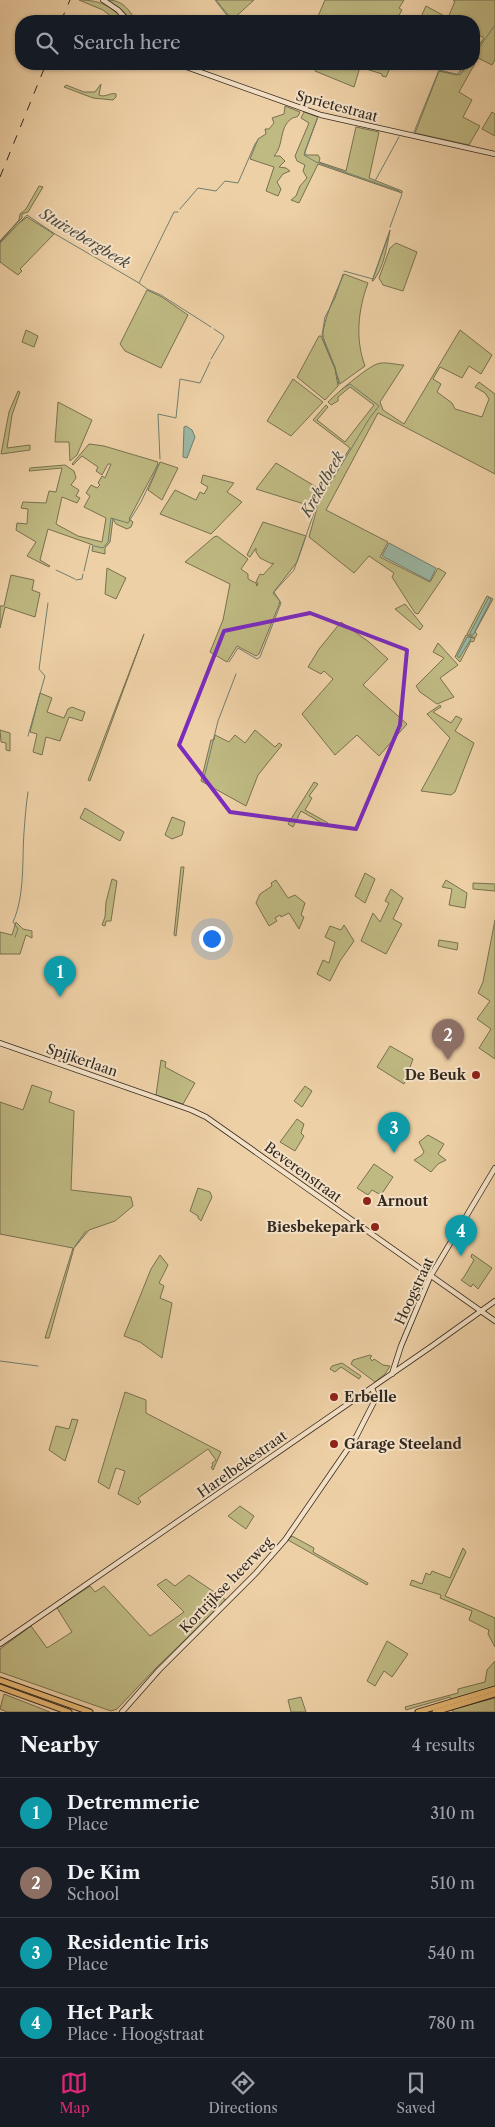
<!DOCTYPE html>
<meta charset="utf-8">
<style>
:root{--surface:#171b24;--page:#242831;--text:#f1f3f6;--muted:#9ea1a6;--line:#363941;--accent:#db2777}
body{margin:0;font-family:"Libre Caslon Text",serif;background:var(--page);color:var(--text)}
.you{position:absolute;left:211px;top:938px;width:18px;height:18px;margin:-12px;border:4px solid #fff;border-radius:50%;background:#1a73e8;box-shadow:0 0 0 8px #1a73e833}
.badge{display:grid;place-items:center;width:32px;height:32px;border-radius:50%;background:var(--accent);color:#fff;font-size:16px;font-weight:700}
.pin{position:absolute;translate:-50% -41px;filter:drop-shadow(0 1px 2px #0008)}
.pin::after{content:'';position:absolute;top:26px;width:18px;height:15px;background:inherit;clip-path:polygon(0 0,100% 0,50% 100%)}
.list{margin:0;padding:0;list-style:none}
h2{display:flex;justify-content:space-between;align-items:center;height:65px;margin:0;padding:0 20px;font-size:21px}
h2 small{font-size:16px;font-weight:400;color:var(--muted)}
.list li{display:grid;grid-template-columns:32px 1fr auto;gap:15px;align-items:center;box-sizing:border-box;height:70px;padding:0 20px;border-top:1px solid var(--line)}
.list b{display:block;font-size:19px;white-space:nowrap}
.list p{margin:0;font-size:16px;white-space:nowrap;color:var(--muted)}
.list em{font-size:16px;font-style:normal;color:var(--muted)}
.icon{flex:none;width:28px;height:28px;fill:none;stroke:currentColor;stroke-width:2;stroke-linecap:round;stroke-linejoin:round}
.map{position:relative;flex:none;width:495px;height:1712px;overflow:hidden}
.search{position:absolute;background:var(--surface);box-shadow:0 1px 4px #0004;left:15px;right:15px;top:15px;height:55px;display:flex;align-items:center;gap:12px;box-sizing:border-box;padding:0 18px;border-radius:20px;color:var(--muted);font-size:19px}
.sheet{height:345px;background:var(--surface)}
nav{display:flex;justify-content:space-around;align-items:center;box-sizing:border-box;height:70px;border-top:1px solid var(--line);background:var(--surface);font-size:14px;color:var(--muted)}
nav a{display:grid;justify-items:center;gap:2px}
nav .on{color:var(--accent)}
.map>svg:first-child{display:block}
</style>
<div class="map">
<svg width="495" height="1712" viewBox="0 0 495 1712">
<rect width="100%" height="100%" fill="#eed0a6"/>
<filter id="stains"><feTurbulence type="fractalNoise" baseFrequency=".004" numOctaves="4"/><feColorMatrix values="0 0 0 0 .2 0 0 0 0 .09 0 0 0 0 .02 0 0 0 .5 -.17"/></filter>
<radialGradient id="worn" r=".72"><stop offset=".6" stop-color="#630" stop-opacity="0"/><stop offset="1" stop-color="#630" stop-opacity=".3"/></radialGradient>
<g fill="#bfb982" stroke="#787151">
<path d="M79,0C99,0 111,5 124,21H117L103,10Z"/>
<path d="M108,0C123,0 129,10 136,21H132L122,10Z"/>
<path d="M216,0H254L232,20Z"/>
<path d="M325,0H404L399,8L402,10L398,17L407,21H316Z"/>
<path d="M453,0H495V60L492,65L478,58L459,92L472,100L463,117L480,126L469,145L415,133L439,71L457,75L465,64H474V52L484,38L474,32V21H419L426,6L448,18L455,1Z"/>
<path d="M318,64H392L386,77L382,76V74L360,67L354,87L315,71Z"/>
<path d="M101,84L99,95C106,98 110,92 116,94V97L113,100L93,98L64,87L66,85L84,92H95Z"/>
<path d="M285,106L300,112L298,116C296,118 293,117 291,119C279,127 284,146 274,156H280L285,161L279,167L286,168L290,171L283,174L277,182L281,189L278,196L266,191L274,167L250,159L258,139L266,134L265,129H269L274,123L272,118L284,114Z"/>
<path d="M304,112L318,117L305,151V155H318L320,158L319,162L346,171L356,127L379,132L369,178L402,191V193L318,164L299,203L291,200L296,196L300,186L307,178L303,171L305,165L297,161L295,156L309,123L301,118Z"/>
<path d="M492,112L495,114V136L482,129Z"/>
<path d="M39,186L43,187L28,212L22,214V218L0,241L19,220L20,214L26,209Z"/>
<path d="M27,217L54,234L20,269L22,271L18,275L0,262V243L19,223Z"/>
<path d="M390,230C387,246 384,268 373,281H372Z"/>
<path d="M396,243L417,252L403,291L383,285L379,278L390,248Z"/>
<path d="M344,274L368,283C358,310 355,339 365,366L340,384C336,369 325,349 323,336C322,323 338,287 344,274Z"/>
<path d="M147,290L162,297L188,315L161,368L125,351L120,344Z"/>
<path d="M26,330L38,336L34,347L22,342Z"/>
<path d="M460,330L492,355L481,374L469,366L462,378L440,367L433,379L441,384L437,392L452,403L455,409L482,417L489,399L485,393L475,387L479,382L495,394V474L378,413L326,510L388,542L380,557L430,582L438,568L446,573L418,614L415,613L392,577L394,573L369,556L354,573L309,537L317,508L256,489L276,463L323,491L350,448L313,420L326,405L328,407L317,420L345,442L374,405L350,387L338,397V401L331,405L328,402C337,393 366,368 377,364C385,361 396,365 404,365L380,402L383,410L404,424Z"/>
<path d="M319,336H321L335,369L338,386L325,400L297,377Z"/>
<path d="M293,379L323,402L291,436L267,421Z"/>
<path d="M18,391L20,392L12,415L7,448L30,445V450L1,454L9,412Z"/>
<path d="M58,402L92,420L77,455L70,461L69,442H55Z"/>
<path d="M89,444L104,446L158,462L157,466L129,519L133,522L131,527L127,529L116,524L113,519L110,542L105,548V554L92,551L93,545L48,529L40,560L50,566L49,567L27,556L36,542L16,530L17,523L27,524L28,509L21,508L23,502L46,503L49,491L56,492L62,468L29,471L30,468L65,465L74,471L76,478L71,485L79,490L76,496L80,498L77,503L62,497L56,524L78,536L102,542L106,518L84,507L90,496L86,493L91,485L97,488L100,485L98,483L102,476L105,478L111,464H108L102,475L96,471L98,467L82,456L73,465L72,464Z"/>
<path d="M160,462L178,468L162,500L148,490Z"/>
<path d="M203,475L234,483L227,492L242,502L211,534L160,514L175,490L196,500L200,492L204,494L208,487L201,483Z"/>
<path d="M263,522L306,536L297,562L273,593L280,601L279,605L259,654L256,656L237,646L227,662L210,652L223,620L230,584L185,562L214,537L217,536L248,559L241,569L248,574V579L256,583L257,586L258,583L256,582L260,574L263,575L274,563L272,564L260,558L256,552V548L250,557L247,555Z"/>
<path d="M107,568L126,578L116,599L105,594Z"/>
<path d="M11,575L34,580L32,590L40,593L35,617L5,607L0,628V606H4Z"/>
<path d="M487,596L493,599L475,632L477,634L475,638L467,634Z"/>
<path d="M405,604L423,626L420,630L395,609Z"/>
<path d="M341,622L369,642L388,659L363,685L407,724L379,756L357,735L335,755L302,714L333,679L324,671L321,674L308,667L319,649Z"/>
<path d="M144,634L90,781L88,780Z"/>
<path d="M466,635L475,639L473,642L471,641L460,662L455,657Z"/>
<path d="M438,643L458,665L440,678L454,697L437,704L420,692L416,686L444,658L433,652Z"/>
<path d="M40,693L52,698L47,712L64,718L68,709L72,707L85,712L82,721L69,717L60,741L46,737L42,755L33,752L37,734L30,732Z"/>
<path d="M440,705L441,707L433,712L451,723L456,716L462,719L455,731L474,743L455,792L451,795L421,791L450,738L427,714Z"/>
<path d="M0,730L10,733V751L6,750V743L1,742Z"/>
<path d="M255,730L275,747L279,743L282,745L258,775L246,806L201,781L211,740H214L215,735L229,742L235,735L245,743Z"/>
<path d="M314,782L318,784L309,796L312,798L305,810L328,823L327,826L301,811L293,827L288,824Z"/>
<path d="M85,808L124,832L120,841L80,818Z"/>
<path d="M172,817L185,822L182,835L172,839L165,835Z"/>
<path d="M181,867H184L176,936L174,935Z"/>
<path d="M365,873L375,879L365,903L355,896Z"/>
<path d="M112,879L117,881L111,921H106L105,926L102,925L105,917L106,902Z"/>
<path d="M276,880L288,898L295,895L305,903L301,915L304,917L299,929L289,913L281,917L280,915L275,918L277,921L269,926L256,903L260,894L272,886L271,883Z"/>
<path d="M446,880L467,893L465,908L449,905L452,889L442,887Z"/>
<path d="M473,883L495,884V891L473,889Z"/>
<path d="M391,889L403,898L393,919L402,924L386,954L361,941L373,913L380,922L389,903L385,901Z"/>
<path d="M495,920V1059L479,1048L491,1029L477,1019L490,1001L478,993L483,982Z"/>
<path d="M16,922L23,929L32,931V938L26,935L20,954H0V932L12,935Z"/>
<path d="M344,925L354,941L340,961L330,981L317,974L323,960L329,963L335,942L325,937L330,926L341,930Z"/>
<path d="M439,940L458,943L457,950L438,946Z"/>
<path d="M390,1046L413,1059L404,1084L377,1067Z"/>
<path d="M161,1060L166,1062L165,1067L195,1083L183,1104L156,1095Z"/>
<path d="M32,1085L52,1092L49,1102L74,1111L71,1190L131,1197L133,1206L115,1221L89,1230L74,1248L49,1338H45L73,1248L0,1234V1102L23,1110Z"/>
<path d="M305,1086L312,1091L302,1107L294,1101Z"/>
<path d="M297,1119L304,1124L301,1133L304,1136L295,1151L280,1142Z"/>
<path d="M428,1135L444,1144L438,1154L446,1160L438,1164L431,1172L414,1160L422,1155L424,1152L419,1142Z"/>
<path d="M374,1164L393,1177L381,1195L372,1190L368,1195L357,1188Z"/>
<path d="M198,1188L210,1192L212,1197L201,1221L198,1218V1216L190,1211Z"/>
<path d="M472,1254L492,1268L478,1289L473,1284L471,1287L461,1280L464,1277L474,1260L471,1257Z"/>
<path d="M160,1255L168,1265L159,1283L164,1286L160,1298L172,1303L162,1358L140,1342L124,1336L151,1269Z"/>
<path d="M370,1355L372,1356L370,1358L372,1361L374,1359L383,1365L390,1366L385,1374L375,1382L351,1364L353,1360Z"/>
<path d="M342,1363L361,1376L359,1379L341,1367L335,1372L330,1369L332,1366Z"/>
<path d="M125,1392L146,1400V1413L221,1452L213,1470L211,1467L213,1466L212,1463L216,1460L208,1449L138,1498L141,1502L138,1505L118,1494L125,1471L116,1468L109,1489L98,1482Z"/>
<path d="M72,1419L78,1420L65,1461L49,1450L56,1426L69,1429Z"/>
<path d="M240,1506L254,1516L246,1529L228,1516Z"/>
<path d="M292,1536L314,1548L313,1552L368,1583L367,1585L288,1540Z"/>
<path d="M463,1548L466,1552L445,1596L495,1618V1647L488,1634L489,1630L469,1620L472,1611L440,1598L441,1595L410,1585L412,1580L422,1584L426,1573L430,1575L432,1571L450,1578Z"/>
<path d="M189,1575L226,1600L156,1668L117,1709L111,1711L0,1672V1649L31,1626L47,1648L72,1632L57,1608L90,1586L95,1592L104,1586L150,1636L184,1612L157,1585L166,1579L175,1586Z"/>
<path d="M387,1641L408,1654L392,1677L384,1671L375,1686L367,1681Z"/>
<path d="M495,1661V1686L451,1700L450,1697L406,1710L405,1707L458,1693V1689L485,1682L487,1670Z"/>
<path d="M4,1694L50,1712H7L0,1709Z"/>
<path d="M301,1697L306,1712H291L288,1700Z"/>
<path d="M495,1698V1712H453L452,1709Z"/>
</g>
<g fill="#9ab7a4" stroke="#707e6f">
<path d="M186,426L192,430L195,437L187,458L183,457L184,427Z"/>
<path d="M389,543L436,568L430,581L382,556Z"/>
<path d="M489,597L491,600L473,635H470V633Z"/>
<path d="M467,637H470L471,639L459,658L457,656Z"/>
</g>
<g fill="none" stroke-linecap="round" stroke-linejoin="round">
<g stroke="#707e6f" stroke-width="1">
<path d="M215,0L229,18"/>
<path d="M474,55L495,25"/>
<path d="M317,119L304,155L316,162L399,191L402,194L390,227"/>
<path d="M414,132L439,70L460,75L468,64"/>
<path d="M375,181L399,137"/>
<path d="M180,209L198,188L216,191L225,181L238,183L255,144L258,140"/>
<path d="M178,212H174L139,283L147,289L161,295L211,327"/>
<path d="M0,242L27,215L55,234L139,283"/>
<path d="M344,271L373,279L388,237"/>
<path d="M211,359L224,337L223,335L214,329"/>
<path d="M339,385L335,367L322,335L325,317L335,298L343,274"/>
<path d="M160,459L158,414L176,418L180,379L200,383L210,362"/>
<path d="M94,546L103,548L108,542L111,518L128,523L141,502L159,464"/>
<path d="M56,570L75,579"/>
<path d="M84,571L90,545"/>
<path d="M76,580L82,579L83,574"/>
<path d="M229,662L238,648L257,659L260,657L281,603L274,592L294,570L316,507L369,419L379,406L350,384L341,390"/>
<path d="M28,736L45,676L39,669L48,603"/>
<path d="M203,782L218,721L236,674"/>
<path d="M15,937L18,929L13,922C25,895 22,861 24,832C25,819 26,805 28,792"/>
<path d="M75,1246L86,1231"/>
<path d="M0,1361L38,1366"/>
</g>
<g stroke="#322920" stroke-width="6">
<g id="secondary">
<path d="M103,0L118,10L128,21"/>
<path d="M178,64L321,115L495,154"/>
<path d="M0,1043L191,1110L206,1117L495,1321"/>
<path d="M392,1374L401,1346L430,1277L495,1168"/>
<path d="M0,1644L432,1346L495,1301"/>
<path d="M122,1712L159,1670L256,1573L285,1540L356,1437L376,1398L372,1388"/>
</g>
</g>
<g stroke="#322920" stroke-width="7">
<g id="primary">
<path d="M0,1680L90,1712"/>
<path d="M0,1687L69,1712"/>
<path d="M418,1712L495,1689"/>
<path d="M435,1712L495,1694"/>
</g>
</g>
<use href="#secondary" stroke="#f4e0c5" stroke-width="4.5"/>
<use href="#primary" stroke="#e7b873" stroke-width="5"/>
<g stroke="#322920" stroke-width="1" stroke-dasharray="9 9" stroke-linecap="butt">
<path d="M61,21L70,0"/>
<path d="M0,177L46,64"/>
</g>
</g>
<path fill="none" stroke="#7b2cbf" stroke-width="4" stroke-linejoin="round" d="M310,613L407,650L400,725L356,829L230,812L179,745L224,631Z"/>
<g fill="#8f2418" stroke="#f4e0c5" stroke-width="2">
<circle cx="476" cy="1075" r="5"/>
<circle cx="367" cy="1201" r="5"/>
<circle cx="375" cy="1227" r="5"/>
<circle cx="334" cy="1397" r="5"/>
<circle cx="334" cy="1444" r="5"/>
</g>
<g text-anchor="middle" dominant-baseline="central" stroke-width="4" stroke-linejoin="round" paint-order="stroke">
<g font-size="14" fill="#322920" stroke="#f4e0c5">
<text transform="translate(337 106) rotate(15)">Sprietestraat</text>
<text transform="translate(82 1060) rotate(19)">Spijkerlaan</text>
<text transform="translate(303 1172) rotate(36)">Beverenstraat</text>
<text transform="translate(414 1291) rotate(-65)">Hoogstraat</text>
<text transform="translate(242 1464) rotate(-35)">Harelbekestraat</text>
<text transform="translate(226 1585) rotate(-46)">Kortrijkse heerweg</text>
</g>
<g font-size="14" font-weight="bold" fill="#322920" stroke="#f4e0c5" text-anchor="start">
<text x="466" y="1075" text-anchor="end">De Beuk</text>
<text x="377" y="1201">Arnout</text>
<text x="365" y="1227" text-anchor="end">Biesbekepark</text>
<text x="344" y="1397">Erbelle</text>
<text x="344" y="1444">Garage Steeland</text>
</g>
<g font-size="15" font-style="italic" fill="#4c4c41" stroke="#f4e0c5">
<text transform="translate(85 238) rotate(31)">Stuivebergbeek</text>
<text transform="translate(322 484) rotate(-61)">Krekelbeek</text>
</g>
</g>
<rect width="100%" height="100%" filter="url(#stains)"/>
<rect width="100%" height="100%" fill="url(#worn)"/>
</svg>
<div class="you"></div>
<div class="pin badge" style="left:60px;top:997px;background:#0f9aa8">1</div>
<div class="pin badge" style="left:448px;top:1060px;background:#8d6e63">2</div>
<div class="pin badge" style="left:394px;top:1153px;background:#0f9aa8">3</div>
<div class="pin badge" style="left:461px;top:1256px;background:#0f9aa8">4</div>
<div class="search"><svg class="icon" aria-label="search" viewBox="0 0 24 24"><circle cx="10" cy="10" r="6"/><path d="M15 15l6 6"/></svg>Search here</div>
</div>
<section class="sheet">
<h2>Nearby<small>4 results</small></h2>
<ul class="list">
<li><span class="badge" style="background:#0f9aa8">1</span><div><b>Detremmerie</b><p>Place</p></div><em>310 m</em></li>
<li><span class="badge" style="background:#8d6e63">2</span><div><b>De Kim</b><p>School</p></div><em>510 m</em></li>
<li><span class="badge" style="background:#0f9aa8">3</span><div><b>Residentie Iris</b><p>Place</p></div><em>540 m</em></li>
<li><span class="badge" style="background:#0f9aa8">4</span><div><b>Het Park</b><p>Place · Hoogstraat</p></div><em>780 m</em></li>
</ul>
</section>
<nav>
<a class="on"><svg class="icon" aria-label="map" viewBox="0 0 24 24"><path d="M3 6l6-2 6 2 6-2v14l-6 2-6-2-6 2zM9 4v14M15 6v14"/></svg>Map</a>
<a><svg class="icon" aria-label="directions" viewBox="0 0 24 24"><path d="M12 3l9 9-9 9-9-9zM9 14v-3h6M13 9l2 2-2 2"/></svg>Directions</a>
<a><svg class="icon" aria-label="saved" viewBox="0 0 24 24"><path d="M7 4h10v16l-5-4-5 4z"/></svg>Saved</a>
</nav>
